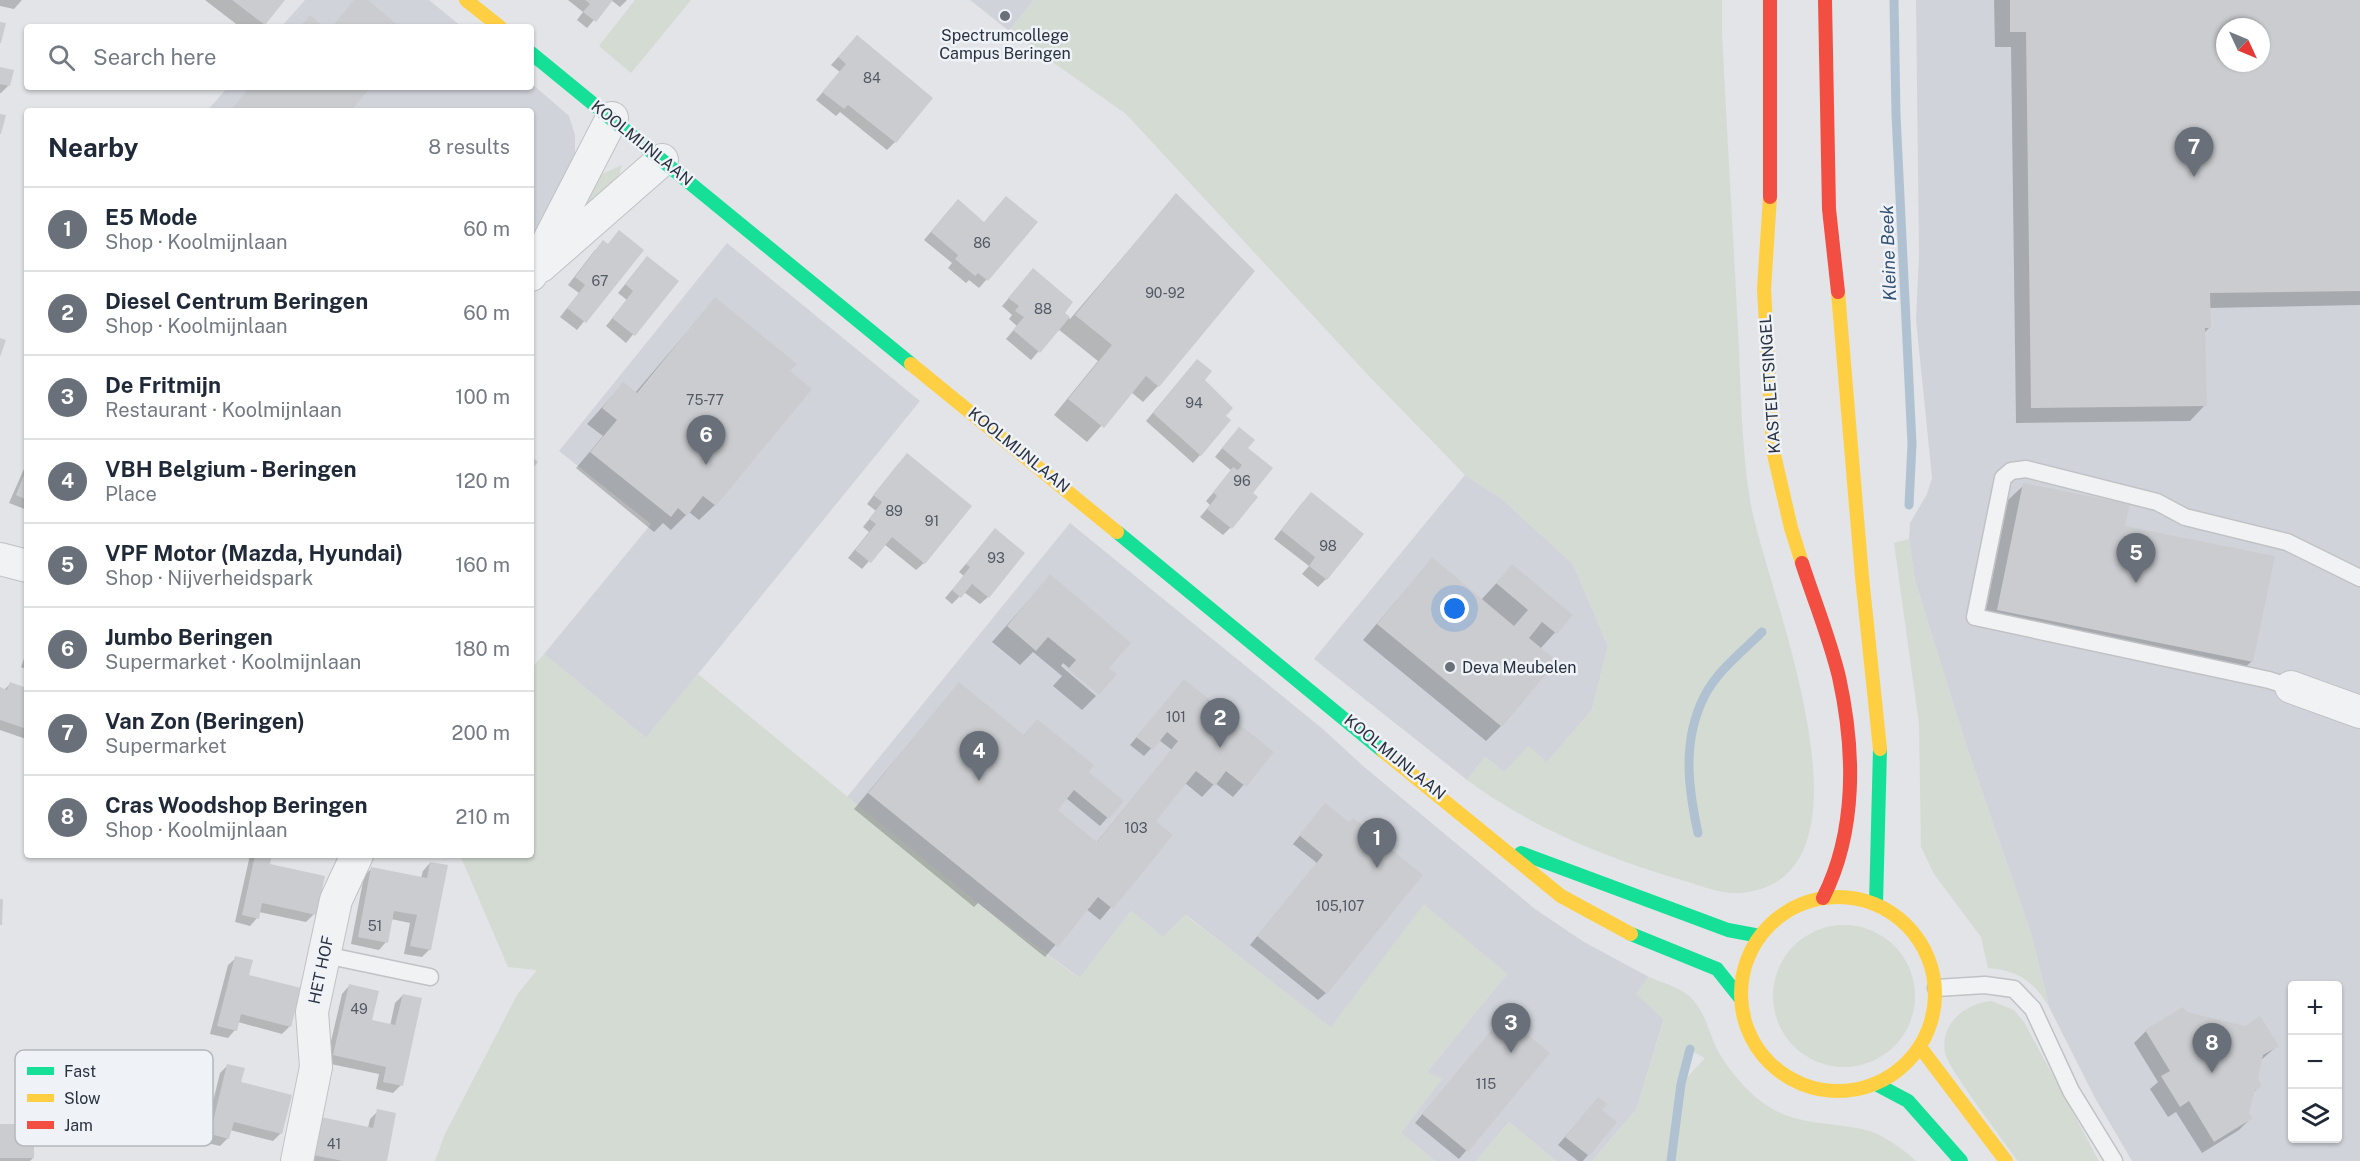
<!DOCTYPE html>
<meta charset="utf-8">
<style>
:root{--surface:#fff;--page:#f6f6f7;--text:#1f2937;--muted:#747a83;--line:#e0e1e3;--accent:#6a707a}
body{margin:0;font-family:"Public Sans",sans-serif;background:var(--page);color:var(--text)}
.controls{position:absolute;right:18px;bottom:18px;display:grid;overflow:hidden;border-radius:6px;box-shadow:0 2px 4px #0004}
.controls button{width:54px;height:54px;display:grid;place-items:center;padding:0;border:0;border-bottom:2px solid var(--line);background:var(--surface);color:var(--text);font:30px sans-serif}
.compass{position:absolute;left:2216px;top:18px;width:54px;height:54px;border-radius:50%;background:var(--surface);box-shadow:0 2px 4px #0004;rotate:134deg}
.you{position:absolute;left:1455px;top:609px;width:21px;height:21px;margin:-15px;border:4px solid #fff;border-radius:50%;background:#1a73e8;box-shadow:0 0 0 9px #1a73e833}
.badge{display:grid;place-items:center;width:39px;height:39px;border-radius:50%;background:var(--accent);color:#fff;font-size:20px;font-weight:700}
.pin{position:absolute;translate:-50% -50px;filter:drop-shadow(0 2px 3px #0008)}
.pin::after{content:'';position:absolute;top:32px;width:21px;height:18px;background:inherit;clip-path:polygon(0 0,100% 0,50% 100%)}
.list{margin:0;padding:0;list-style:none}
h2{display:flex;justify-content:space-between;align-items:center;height:78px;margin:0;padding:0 24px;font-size:26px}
h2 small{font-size:20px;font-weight:400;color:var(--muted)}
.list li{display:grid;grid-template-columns:39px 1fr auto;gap:18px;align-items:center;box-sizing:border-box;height:84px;padding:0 24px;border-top:2px solid var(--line)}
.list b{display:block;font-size:22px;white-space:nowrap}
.list p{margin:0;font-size:20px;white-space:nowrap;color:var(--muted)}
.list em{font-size:20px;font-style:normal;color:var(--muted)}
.icon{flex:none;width:33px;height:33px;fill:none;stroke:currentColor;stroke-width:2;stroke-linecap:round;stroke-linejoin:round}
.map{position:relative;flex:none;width:2360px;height:1161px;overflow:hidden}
.search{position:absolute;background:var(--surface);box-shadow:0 2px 4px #0004;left:24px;top:24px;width:510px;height:66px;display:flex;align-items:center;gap:15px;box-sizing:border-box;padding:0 21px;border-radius:6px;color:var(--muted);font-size:22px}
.panel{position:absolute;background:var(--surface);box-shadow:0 2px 4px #0004;left:24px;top:108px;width:510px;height:750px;border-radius:6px}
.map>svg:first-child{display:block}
</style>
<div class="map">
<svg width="2360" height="1161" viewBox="0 0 2360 1161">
<rect width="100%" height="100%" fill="#e2e4e7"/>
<g fill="#d0d4da" fill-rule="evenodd">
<path d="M305,0H429L462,27H281Z"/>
<path d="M970,0H1034L1009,31Z"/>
<path d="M1916,0H2360V1161H2132L2095,1098L2049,1007L2031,933L1967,748L1915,581L1909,539L1910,523L1927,494L1932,478L1916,320L1919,257ZM2225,27H2261V63H2225ZM2292,986H2338V1138H2292Z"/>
<path d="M531,83L569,116L575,135V153L556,201L531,238V111H207L228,87H531Z"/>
<path d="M727,243L920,401L646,738L544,654L651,524L559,451Z"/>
<path d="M1465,475L1501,498L1573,564L1608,646L1592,710L1547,762L1504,772L1485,757L1467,780L1314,659Z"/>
<path d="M1070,523L1324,730L1363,766L1535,909L1584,942L1649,977L1637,994L1664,1019L1636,1110L1592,1161H1556L1509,1122L1476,1161H1435L1401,1133L1441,1079L1427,1072L1507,974L1424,905L1331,1028L1186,915L1163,937L1131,911L1080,978L977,903L847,797Z"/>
</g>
<g fill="#d3dbd2" fill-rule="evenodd">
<path d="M635,0H691L631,73L599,46Z"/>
<path d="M1034,0H1722V34C1727,133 1733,232 1738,331C1741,387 1741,444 1750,500C1763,582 1894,883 1738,893C1722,894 1701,886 1685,881C1606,858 1534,829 1467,780L1485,757L1504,772L1528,746L1547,762L1592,710L1608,646L1573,564L1501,498L1465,475L1368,375L1126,114L1009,31Z"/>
<path d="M622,165C614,198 599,201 571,214L602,174Z"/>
<path d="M1909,539L1915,581L1967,748L2031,933L2049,1007C2034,981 2017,970 1988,968L1981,937L1934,874L1921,847L1919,724L1894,543Z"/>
<path d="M544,654L646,738L698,674L977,903L1079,978L1131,911L1163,937L1185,915L1331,1027L1424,904L1507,974L1427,1072L1442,1079L1401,1133L1435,1161H435L445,1134L517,995L537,970L508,967L460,855H531V669Z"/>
<circle cx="1844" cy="996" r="71"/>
<path d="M1649,977C1663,983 1683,988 1693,1000C1707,1016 1709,1035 1719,1053C1730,1072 1750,1095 1769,1107C1798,1125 1829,1122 1862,1129C1881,1133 1902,1148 1916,1161H1592L1636,1110L1664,1020L1636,994ZM1690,1050L1705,1058L1682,1083V1082Z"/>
<path d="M1991,1001L2014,1010L2024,1022L2099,1161H2018C2006,1144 1947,1067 1945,1053C1940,1024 1964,1004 1991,1001Z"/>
<path d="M1509,1122L1556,1161H1476Z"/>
</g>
<g fill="#0003" fill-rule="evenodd">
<path d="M0,0H22L14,9L0,6Z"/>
<path d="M205,0H283L261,27H240Z"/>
<path d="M568,0H627L620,7L611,0L587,28L577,20L583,12Z"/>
<path d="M1994,0H2360V305L2209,308V328L2204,333L2205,405L2190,421L2016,423L2011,47H1995ZM2225,27H2261V63H2225Z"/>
<path d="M849,45L895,142L887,150L840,112L836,116L816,100L840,72L831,65Z"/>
<path d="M0,68L8,86L1,93H0Z"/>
<path d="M1176,195L1253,271L1158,386L1143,402L1131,392L1087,442L1054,415L1098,361L1058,329L1031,360L1006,339L1017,326L1009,319L1012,315L1002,306L1026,278L1070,319Z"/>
<path d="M950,209L984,224L1036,223L979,288L969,280L966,283L948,268L952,263L924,240Z"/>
<path d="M608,246L642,250L577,330L560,317L579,293L568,285L595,250Z"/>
<path d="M640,266L677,281L626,343L606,326L627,300L618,293Z"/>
<path d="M715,299L788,372L715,505L699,520L689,512L671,530L663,523L654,532L576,468L603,436L587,424L623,384L635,393Z"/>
<path d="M1190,368L1200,455L1193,463L1146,421Z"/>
<path d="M1231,437L1246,448L1251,493L1230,528L1223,535L1200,517L1210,505L1206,501L1232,471L1215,457Z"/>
<path d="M27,462V510L9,503Z"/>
<path d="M899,463L924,563L916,570L884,544L862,569L848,558L869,532L863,527L876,511L867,504Z"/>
<path d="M2024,485L2124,527L2252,661L2236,676L1983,625L2008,500Z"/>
<path d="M1303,502L1326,579L1318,587L1302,574L1309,566L1274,539Z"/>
<path d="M988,538V597L980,604L964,592L952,604L945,598L964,576L959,572Z"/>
<path d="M1432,559L1481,600L1512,566L1571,615L1540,649L1501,726L1486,741L1363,640Z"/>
<path d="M1050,576L1107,669L1098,693L1063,663L1061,666L1096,696L1082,710L1053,686L1062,676L1033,652L1020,665L992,642Z"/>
<path d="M27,650V670L21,667Z"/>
<path d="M1184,681L1272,752L1233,797L1215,783L1202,797L1185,783L1153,821L1171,836L1100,920L1086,909L1045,957L978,903L974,907L854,809L959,684L1023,736L1037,721L1081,778L1122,801L1100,826L1066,798L1056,810L1096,843L1172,750L1159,740L1144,756L1130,745Z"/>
<path d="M10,684L27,690L26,739L0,730V689L4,690Z"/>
<path d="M1325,805L1326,993L1318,1000L1250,945L1317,863L1293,844Z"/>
<path d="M250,855H270L268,865L314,914L306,922L259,912L257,918L250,926L235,922Z"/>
<path d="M430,863V949L422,957L404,954L410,923L391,919L386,942L379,950L351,944L364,876L372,868L421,878L423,871Z"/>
<path d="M236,958L247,976L290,1026L282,1034L238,1022L235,1030L228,1038L210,1034L228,965Z"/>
<path d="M349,986L370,1021L390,1026L395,1003L403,995L401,1085L393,1093L376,1089L379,1074L326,1063L342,994Z"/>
<path d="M2183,1009L2186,1014L2277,1046L2260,1061L2256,1078L2260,1085L2253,1093L2248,1113L2251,1118L2239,1130L2202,1153L2176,1112L2168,1117L2150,1089L2158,1082L2134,1043L2146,1031Z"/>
<path d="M1497,1025L1548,1054L1459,1159L1415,1123Z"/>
<path d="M228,1065L281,1133L273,1141L230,1130L228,1138L220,1146L203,1142L220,1073Z"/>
<path d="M1598,1099L1600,1110L1615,1123L1588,1155L1583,1161H1578L1558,1145Z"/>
<path d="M378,1111L385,1161H306L313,1126L368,1128L370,1119Z"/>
<path d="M0,1125L33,1158L30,1161H0Z"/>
</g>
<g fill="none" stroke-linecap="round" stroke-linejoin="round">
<g stroke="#b0c2d2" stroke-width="9">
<path d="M1894,0L1896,115L1912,444L1909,505"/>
<path d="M1698,833C1688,787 1682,741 1704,697C1716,672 1742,652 1762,632"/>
<path d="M1671,1161L1681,1084L1690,1049"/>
</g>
</g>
<g fill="#cacccf" fill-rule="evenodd">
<path d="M232,0H285L265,25Z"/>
<path d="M354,0H368L400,27H332Z"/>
<path d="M585,0H613L596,22L583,12L590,4Z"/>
<path d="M2010,0H2360V291L2210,293L2211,328H2205L2207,406L2031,408L2026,32H2010ZM2225,27H2261V63H2225Z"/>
<path d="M310,15L324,27H300Z"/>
<path d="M0,22L6,23L1,43H0Z"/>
<path d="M857,35L933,98L896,143L848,105L844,109L822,92L846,64L838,57Z"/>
<path d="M0,67L14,70L10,86L0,84Z"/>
<path d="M250,87H371L351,111H230Z"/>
<path d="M0,114L6,115L1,134H0Z"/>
<path d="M1176,193L1255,271L1159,387L1146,376L1104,428L1068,399L1112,345L1075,315Z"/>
<path d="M1006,196L1038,222L988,281L978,273L975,276L955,259L958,255L931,232L958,199L984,222Z"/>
<path d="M619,230L644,250L586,323L567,308L585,285L575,277L603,240L608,244Z"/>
<path d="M647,256L679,281L635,336L612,318L633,291L625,284Z"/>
<path d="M1033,268L1073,302L1065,313L1070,317L1040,353L1013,330L1024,317L1015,311L1019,306L1008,298Z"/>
<path d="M715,297L797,364L790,371L812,389L716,506L703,496L687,516L678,508L671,517L590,452L617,420L602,408L623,382L637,393Z"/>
<path d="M0,338L6,340L0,357Z"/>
<path d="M1197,359L1212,371L1205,380L1233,408L1226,416L1231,420L1201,456L1153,413Z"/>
<path d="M1239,427L1255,440L1248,448L1273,468L1253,493L1258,497L1232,529L1207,509L1217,496L1213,492L1233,467L1238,470L1242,465L1222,448Z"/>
<path d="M907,453L972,506L925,564L892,537L871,563L855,550L876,524L869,519L882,502L873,495Z"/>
<path d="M531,456L538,462L531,470Z"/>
<path d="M27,468V500L16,495Z"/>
<path d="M2023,483L2130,504L2125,526L2275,556L2253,662L1997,610Z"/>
<path d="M1311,492L1364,534L1327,580L1309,566L1315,557L1281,530Z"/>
<path d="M995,528L1025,553L989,598L972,584L961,598L952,590L970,567L966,564Z"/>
<path d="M1432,557L1514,626L1528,610L1496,583L1512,564L1573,615L1557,634L1542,622L1529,638L1557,661L1502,727L1377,624Z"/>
<path d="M1050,574L1131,643L1109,668L1117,674L1099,695L1068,669L1076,660L1048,637L1036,651L1007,626Z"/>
<path d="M1184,679L1274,752L1246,787L1226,771L1215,786L1196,771L1156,821L1173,835L1113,909L1098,897L1058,947L868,793L959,682L1024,735L1037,719L1094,765L1089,772L1124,801L1109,819L1074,790L1058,810L1097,842L1178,741L1167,732L1153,750L1136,737Z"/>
<path d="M10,682L27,688V729L0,720V687L7,690Z"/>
<path d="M1325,803L1349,822L1353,818L1423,875L1327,994L1257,936L1323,855L1299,835Z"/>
<path d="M255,855H272L270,864L325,876L316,915L262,903L259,919L242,915Z"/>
<path d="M430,862L448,865L431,950L410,946L417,915L394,911L388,943L358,937L371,867L427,878Z"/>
<path d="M0,899H3L2,925H0Z"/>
<path d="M235,956L253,960L249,975L301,988L291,1027L241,1014L237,1031L217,1026Z"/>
<path d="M349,984L379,991L372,1020L395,1025L403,994L422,998L403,1086L383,1082L386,1067L333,1055Z"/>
<path d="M2183,1007L2187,1012L2245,1026L2260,1016L2279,1046L2263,1055L2258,1078L2262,1086L2255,1090L2249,1113L2253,1118L2214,1142L2189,1101L2180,1107L2161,1076L2170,1071L2145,1030Z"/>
<path d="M1504,1015L1550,1053L1468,1152L1422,1114Z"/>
<path d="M227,1064L245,1068L241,1082L292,1095L282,1134L234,1122L229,1139L210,1134Z"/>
<path d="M1598,1097L1607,1104L1602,1110L1617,1122L1589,1156L1565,1137Z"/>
<path d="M377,1109L396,1113L387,1161H343L313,1155L321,1117L373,1128Z"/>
<rect x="0" y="1124" width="34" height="34"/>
</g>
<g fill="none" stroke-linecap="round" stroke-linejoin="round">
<g stroke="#c0c2c5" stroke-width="19">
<g id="lane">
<path d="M2291,687L2269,680L1975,617L2003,478L2011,471L2026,469L2157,502L2185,517L2287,542L2360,578"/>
<path d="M325,955L430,977"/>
<path d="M1936,988L1985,985L2014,989L2033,1009L2071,1091L2114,1161"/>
</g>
</g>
<g stroke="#c0c2c5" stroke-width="34">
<g id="street">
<path d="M541,266L662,160"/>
<path d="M531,275L612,118"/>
<path d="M0,559L27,566"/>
<path d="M2291,687L2360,712"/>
<path d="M297,1161L316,1067L312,1012L336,900L357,855"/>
</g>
</g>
<use href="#lane" stroke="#f1f2f3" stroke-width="16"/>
<use href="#street" stroke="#f1f2f3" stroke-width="32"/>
<g stroke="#16e098" stroke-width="14">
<path d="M531,53L911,364"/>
<path d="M1117,532L1383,751"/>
<path d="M1521,853L1728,930L1760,936"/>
<path d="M1876,904L1880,749"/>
<path d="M1631,934L1717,969L1741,999"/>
<path d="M1876,1084L1908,1101L1961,1161"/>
</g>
<g stroke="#ffcf43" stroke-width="14">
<path d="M466,0L500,27"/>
<path d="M1770,197L1764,289L1773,450L1791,528L1802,563"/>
<path d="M1838,292L1862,577L1880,749"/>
<path d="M911,364L1117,532"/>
<path d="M1383,751L1561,896L1631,934"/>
<circle cx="1838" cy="994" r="97"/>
<path d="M1920,1047L2006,1161"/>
</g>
<g stroke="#f24e42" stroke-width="14">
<path d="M1825,0L1829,209L1838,292"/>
<path d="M1770,197V0"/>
<path d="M1802,563C1814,600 1830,639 1839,677C1855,750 1857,831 1823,898"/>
</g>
</g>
<g fill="#6a707a" stroke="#eff2f6" stroke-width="2">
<circle cx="1005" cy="16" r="6"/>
<circle cx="1450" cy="667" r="6"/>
</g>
<g text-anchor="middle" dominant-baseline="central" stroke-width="5" stroke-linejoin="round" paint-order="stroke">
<g font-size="14" fill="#525964">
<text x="872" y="78">84</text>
<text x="982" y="243">86</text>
<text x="600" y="281">67</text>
<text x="1165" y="293">90-92</text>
<text x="1043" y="309">88</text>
<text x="705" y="400">75-77</text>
<text x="1194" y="403">94</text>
<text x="1242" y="481">96</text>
<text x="894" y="511">89</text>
<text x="932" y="521">91</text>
<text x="1328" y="546">98</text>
<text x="996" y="558">93</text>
<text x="1176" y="717">101</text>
<text x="1136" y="828">103</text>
<text x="1340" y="906">105,107</text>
<text x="375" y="926">51</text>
<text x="359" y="1009">49</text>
<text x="1486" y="1084">115</text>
<text x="334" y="1144">41</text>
</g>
<g font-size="16" fill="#293240" stroke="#eff2f6">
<text x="1005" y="35">Spectrumcollege<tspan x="1005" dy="18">Campus Beringen</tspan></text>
<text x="1462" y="667" text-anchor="start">Deva Meubelen</text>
</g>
<g font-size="16" fill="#293240" stroke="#eff2f6">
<text transform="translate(642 143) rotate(39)">KOOLMIJNLAAN</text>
<text transform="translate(1770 384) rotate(-94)">KASTELETSINGEL</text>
<text transform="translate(1019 450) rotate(39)">KOOLMIJNLAAN</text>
<text transform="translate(1395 757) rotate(39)">KOOLMIJNLAAN</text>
<text transform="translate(321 970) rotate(-78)">HET HOF</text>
</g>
<g font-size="18" font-style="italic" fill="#335274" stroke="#eff2f6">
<text transform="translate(1888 253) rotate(-92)">Kleine Beek</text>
</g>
</g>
<rect x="15" y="1050" width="198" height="96" rx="9" fill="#eff2f6" stroke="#b4b8bf" stroke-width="1.5"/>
<rect x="27" y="1067" width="27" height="8" fill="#16e098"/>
<rect x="27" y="1094" width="27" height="8" fill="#ffcf43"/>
<rect x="27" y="1121" width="27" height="8" fill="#f24e42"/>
<g font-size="16" fill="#293240">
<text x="64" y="1077">Fast</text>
<text x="64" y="1104">Slow</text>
<text x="64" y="1131">Jam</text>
</g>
</svg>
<div class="controls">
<button>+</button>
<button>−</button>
<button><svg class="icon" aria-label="layers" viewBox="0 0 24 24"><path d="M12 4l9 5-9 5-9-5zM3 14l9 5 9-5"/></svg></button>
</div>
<svg class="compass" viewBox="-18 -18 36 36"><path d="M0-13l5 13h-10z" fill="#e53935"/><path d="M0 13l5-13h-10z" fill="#747a83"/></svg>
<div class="you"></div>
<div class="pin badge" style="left:1377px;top:868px">1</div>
<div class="pin badge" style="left:1220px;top:748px">2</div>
<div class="pin badge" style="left:1511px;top:1053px">3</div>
<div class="pin badge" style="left:979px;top:781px">4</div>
<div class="pin badge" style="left:2136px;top:583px">5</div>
<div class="pin badge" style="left:706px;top:465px">6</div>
<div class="pin badge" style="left:2194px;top:177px">7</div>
<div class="pin badge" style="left:2212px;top:1073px">8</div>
<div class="search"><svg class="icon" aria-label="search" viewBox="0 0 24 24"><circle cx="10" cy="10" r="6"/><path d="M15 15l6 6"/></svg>Search here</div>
<section class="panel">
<h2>Nearby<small>8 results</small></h2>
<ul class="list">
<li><span class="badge">1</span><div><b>E5 Mode</b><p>Shop · Koolmijnlaan</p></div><em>60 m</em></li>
<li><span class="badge">2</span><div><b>Diesel Centrum Beringen</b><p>Shop · Koolmijnlaan</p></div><em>60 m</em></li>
<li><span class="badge">3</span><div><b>De Fritmijn</b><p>Restaurant · Koolmijnlaan</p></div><em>100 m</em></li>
<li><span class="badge">4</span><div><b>VBH Belgium - Beringen</b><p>Place</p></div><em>120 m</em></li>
<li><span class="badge">5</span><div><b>VPF Motor (Mazda, Hyundai)</b><p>Shop · Nijverheidspark</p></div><em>160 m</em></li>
<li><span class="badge">6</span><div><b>Jumbo Beringen</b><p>Supermarket · Koolmijnlaan</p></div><em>180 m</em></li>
<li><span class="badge">7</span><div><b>Van Zon (Beringen)</b><p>Supermarket</p></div><em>200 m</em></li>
<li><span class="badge">8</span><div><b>Cras Woodshop Beringen</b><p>Shop · Koolmijnlaan</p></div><em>210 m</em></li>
</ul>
</section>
</div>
